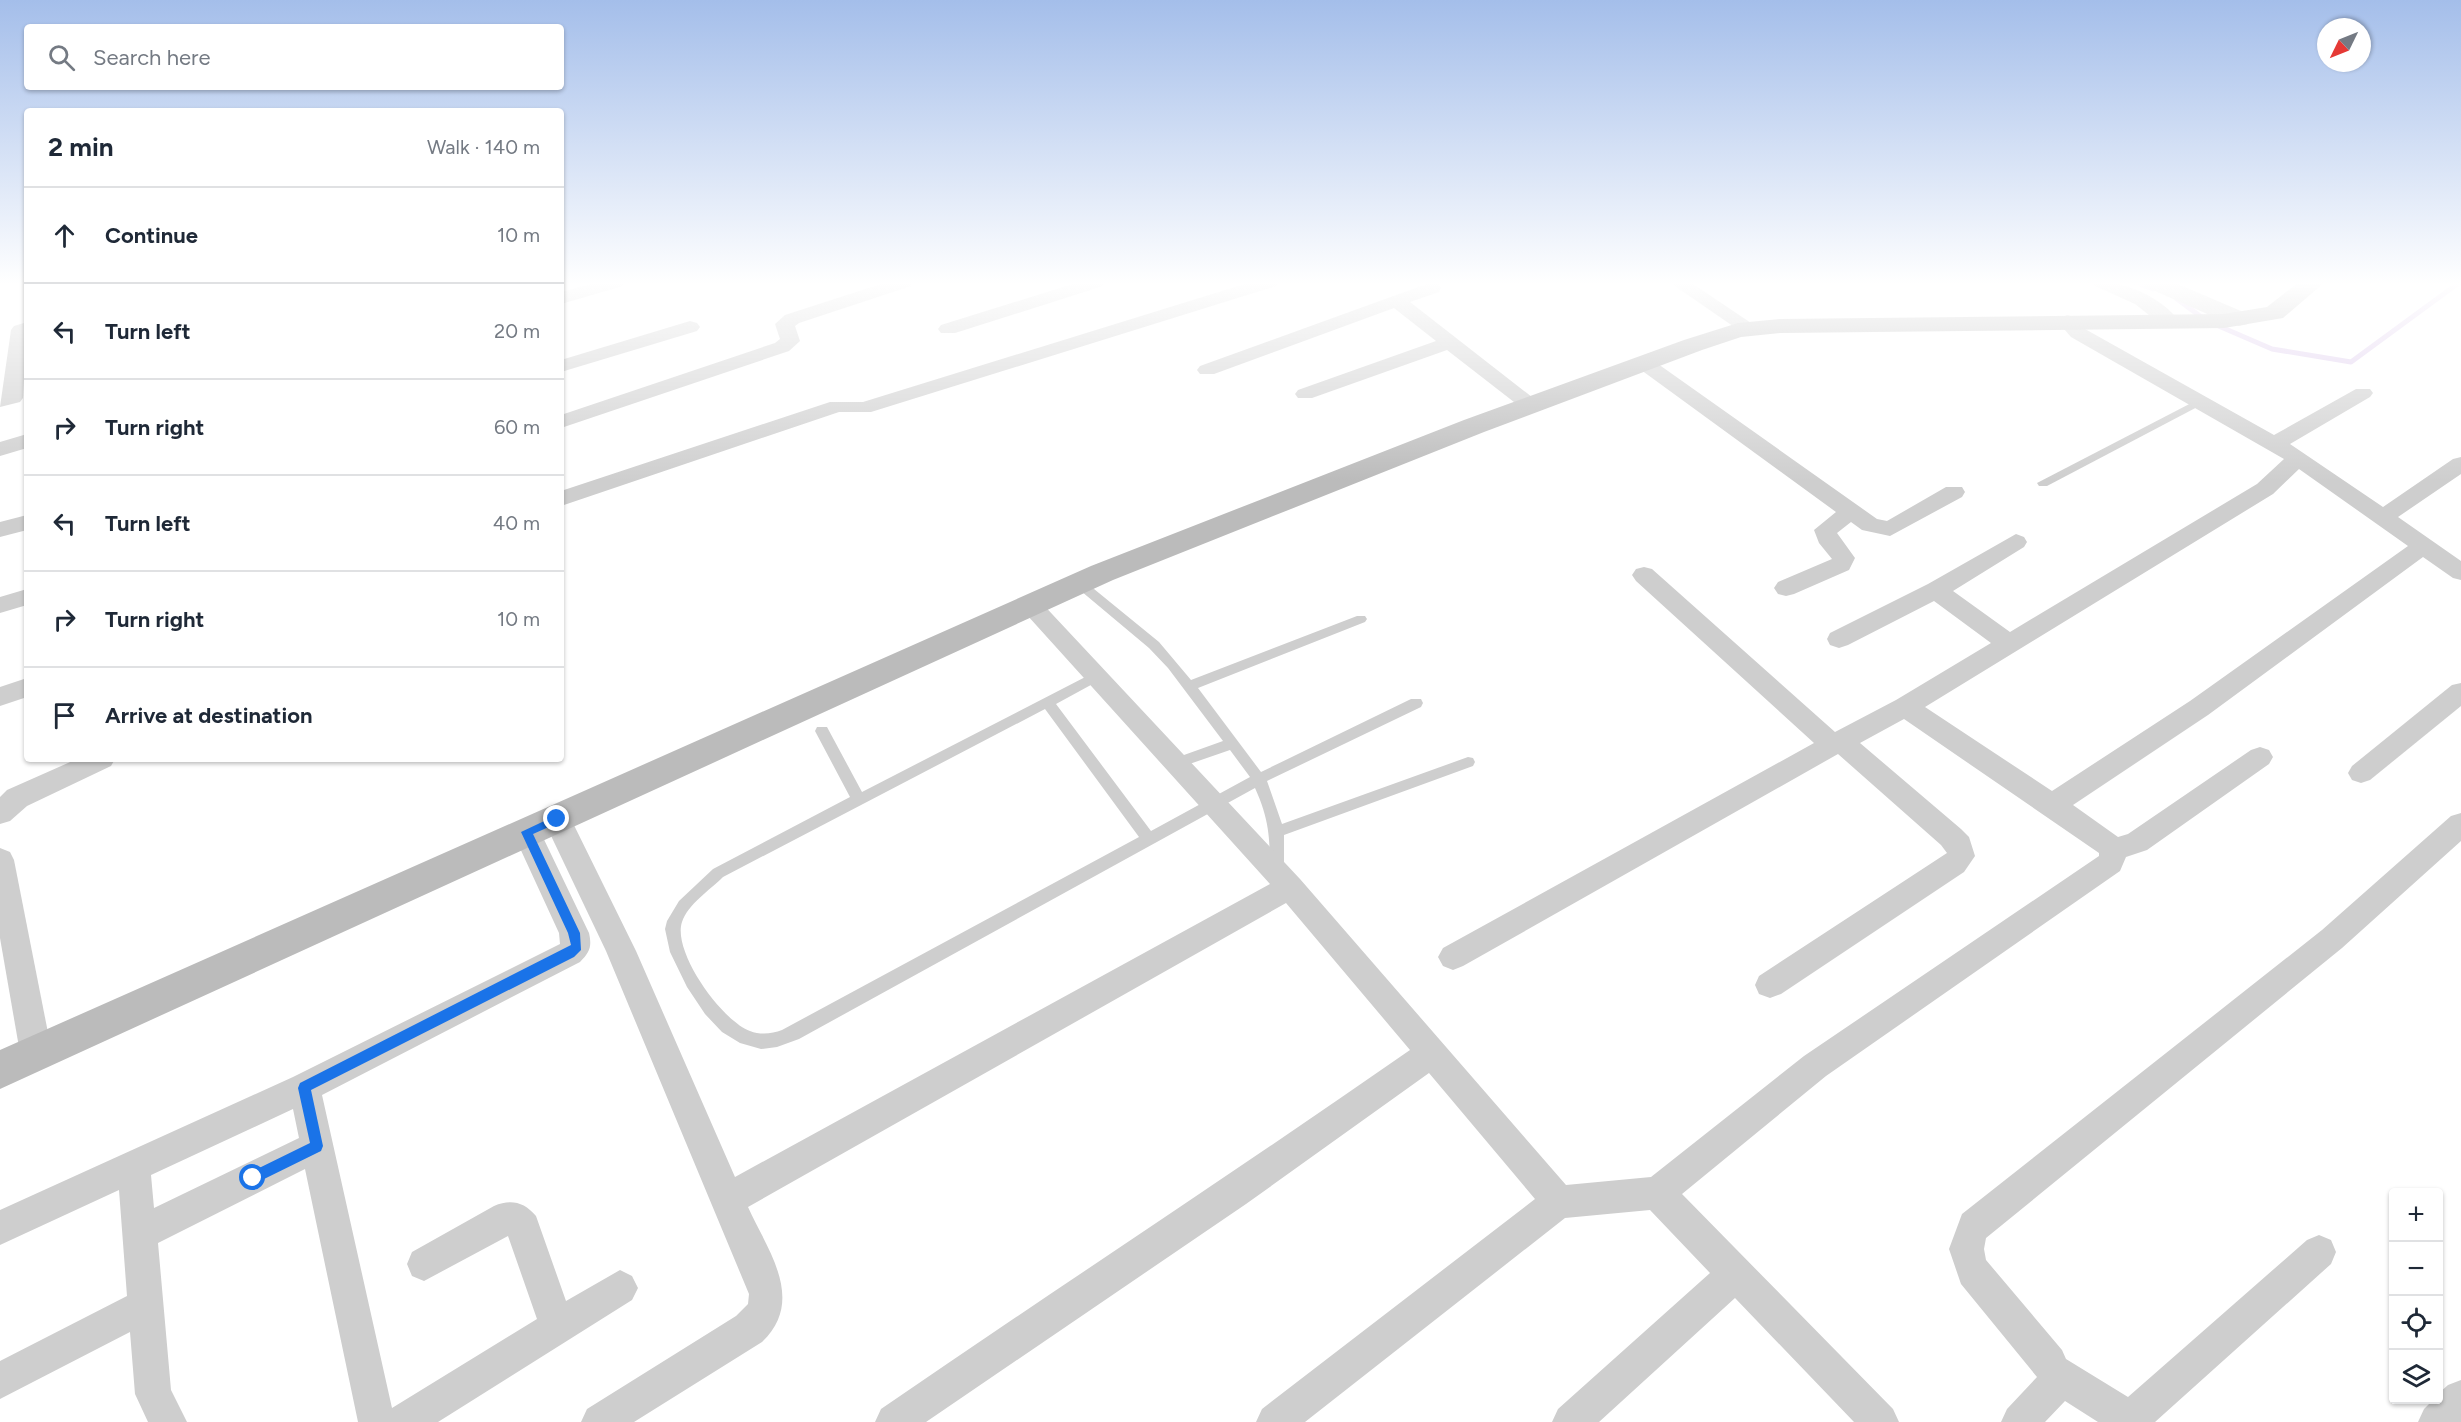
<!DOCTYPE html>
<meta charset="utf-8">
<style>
:root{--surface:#fff;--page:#f2f2f3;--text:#1f2937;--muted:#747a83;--line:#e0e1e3}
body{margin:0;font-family:Figtree,sans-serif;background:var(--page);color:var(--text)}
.controls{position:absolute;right:18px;bottom:18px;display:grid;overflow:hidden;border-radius:6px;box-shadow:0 2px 4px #0004}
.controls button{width:54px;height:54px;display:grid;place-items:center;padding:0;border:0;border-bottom:2px solid var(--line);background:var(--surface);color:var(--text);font:30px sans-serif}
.compass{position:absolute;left:2317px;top:18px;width:54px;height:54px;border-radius:50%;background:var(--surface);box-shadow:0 2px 4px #0004;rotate:227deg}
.stop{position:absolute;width:18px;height:18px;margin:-14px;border:4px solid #1a73e8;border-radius:50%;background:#fff}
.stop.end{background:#1a73e8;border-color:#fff;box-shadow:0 2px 6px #0008}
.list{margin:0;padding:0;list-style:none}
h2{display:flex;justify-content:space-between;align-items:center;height:78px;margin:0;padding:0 24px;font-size:26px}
h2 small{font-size:20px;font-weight:400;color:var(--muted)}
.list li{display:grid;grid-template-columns:39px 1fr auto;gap:18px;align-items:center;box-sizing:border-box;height:96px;padding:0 24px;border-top:2px solid var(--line)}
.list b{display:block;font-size:22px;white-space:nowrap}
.list em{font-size:20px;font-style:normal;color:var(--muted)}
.icon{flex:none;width:33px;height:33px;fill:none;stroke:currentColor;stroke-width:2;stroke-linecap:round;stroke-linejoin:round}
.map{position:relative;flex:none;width:2461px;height:1422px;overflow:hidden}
.search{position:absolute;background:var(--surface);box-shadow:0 2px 4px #0004;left:24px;top:24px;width:540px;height:66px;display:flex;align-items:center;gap:15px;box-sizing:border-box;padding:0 21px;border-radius:6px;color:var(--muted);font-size:22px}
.panel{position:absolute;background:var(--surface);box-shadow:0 2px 4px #0004;left:24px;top:108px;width:540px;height:654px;border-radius:6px}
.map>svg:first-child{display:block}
</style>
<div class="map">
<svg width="2461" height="1422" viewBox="0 0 2461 1422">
<rect width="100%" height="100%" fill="#fff"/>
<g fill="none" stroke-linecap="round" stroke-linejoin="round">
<g stroke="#decced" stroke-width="5">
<path d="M2134,282L2153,289"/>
<path d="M2177,299L2204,319"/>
<path d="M2214,324L2272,349L2351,362L2460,282"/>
</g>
<g fill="#cecece" fill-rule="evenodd">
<path d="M2199,399L2203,400V404L2047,486H2039L2037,483Z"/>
<path d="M1079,579L1083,580L1159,642L1191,680L1357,616H1365L1367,619L1365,622L1198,688L1261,772L1411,699H1421L1423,703L1421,707L1267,781L1282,824L1468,757L1473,758L1475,762L1473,766L1284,835V871L1282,875L1277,877L1272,875L1270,871C1270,837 1269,819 1255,788L799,1039L777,1047L761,1049L740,1043L722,1032L705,1014L687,987L670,952L665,929L667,921L679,901L713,869L850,797L815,731L817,727H827L862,792L1095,672L1100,674L1102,677L1100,680L1056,704L1151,831L1250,777L1230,750L1175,769L1170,768L1168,764L1170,760L1223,741L1168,668L1149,648L1075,586L1073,583ZM1045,709L1139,837L782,1030C772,1034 760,1035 750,1031C722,1021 672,952 682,922C688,904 710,890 723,877Z"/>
</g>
<g fill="#cecece" fill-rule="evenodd">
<path d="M598,282H625L623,286L561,304V292Z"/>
<path d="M887,282H913L911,286L799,323L795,326L800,341L789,351L561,428V415L775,343L780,339L775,324L785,315Z"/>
<path d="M1079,282H1105L1103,286L955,333H941L938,329L941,325Z"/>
<path d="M1251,282H1278L1276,286L871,412H839L561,506V491L830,402H863Z"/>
<path d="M1432,282L1439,284L1441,288L1439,292L1410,302L1537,401L1540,405L1537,409H1523L1447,350L1312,398H1298L1295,394L1298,390L1436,341L1394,308L1214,374H1200L1197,370L1200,366Z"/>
<path d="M1669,282H1690L1760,329L1757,333H1743Z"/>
<path d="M2093,282C2122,279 2162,297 2180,322L2170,328L2163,326L2135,304L2095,286Z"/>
<path d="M2067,315L2074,317L2085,329L2274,435L2356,389H2370L2373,393L2370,397L2290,444L2383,507L2453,459L2461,457V474L2398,517L2461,561V580L2453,578L2423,557L2208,715L2073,805L2118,837L2128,834L2251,750L2260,747L2269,750L2273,757L2269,764L2147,850L2126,857L2120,871L1826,1076L1682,1194L1893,1409L1899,1422H1854L1735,1298L1599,1422H1552L1558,1409L1710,1273L1650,1210L1565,1218L1305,1422H1256L1262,1409L1535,1199L1429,1073L1246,1204L926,1422H875L881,1409C1057,1288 1235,1172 1410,1050L1286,903L748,1207C768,1251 806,1300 762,1342L634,1422H581L587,1409L736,1316L748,1304L749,1294L606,951L543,819L547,811L557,808L567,811L636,951L735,1177L1270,884L1018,605L1022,599L1030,597L1038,599L1300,879L1566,1185L1651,1177L1804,1056L2099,856V853L1904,719L1860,743L1961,829L1969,837L1975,856L1964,872L1781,994L1770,998L1759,994L1755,985L1759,976L1947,853L1941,845L1838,754L1463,966L1453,970L1443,966L1438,957L1443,948L1814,743L1636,581L1632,575L1636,569L1644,567L1652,569L1835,732L1896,700L1991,643L1934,601L1848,645L1839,648L1830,645L1827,639L1830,633L1928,584L2016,534L2024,537L2027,542L2024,547L1953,591L2010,632L2257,484L2284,459L2071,337L2057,321ZM2299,469L2408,546L2190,701L2052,791L1925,707L2273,494Z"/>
<path d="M690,321L697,323L700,327L697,331L561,372V360Z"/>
<path d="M27,322L23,398L20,402L0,407L11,330L14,326Z"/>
<path d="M1644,357L1651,359L1877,519L1887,521L1946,487H1962L1965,492L1962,497L1890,536L1862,530L1851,522L1837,533L1855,558L1849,570L1794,594L1786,596L1778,594L1774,588L1778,582L1832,559L1819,543L1814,530L1836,512L1637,367L1634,363L1637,359Z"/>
<path d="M27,434V448L0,456V442Z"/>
<path d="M27,515V530L0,537V522Z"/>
<path d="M27,589V605L0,613V597Z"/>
<path d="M27,678V697L0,706V687Z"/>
<path d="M2461,683V706L2370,780L2361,783L2352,780L2348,773L2352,766L2452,685Z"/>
<path d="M77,759H115L111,766L27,806L10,821L0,824V797L7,790Z"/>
<path d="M2461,813V841L2342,948L1986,1238L1984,1249L1986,1260L2062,1350L2066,1359L2128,1397L2307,1240L2319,1235L2331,1240L2336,1252L2331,1264L2155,1422H2098L2065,1401L2045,1422H2001L2007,1409L2037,1377L1961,1284L1949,1249L1962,1214L2322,930L2451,816Z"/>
<path d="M527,822L537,825L589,933C592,947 590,952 580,962L322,1095L392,1408L537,1319L508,1236L424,1281L412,1276L407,1264L412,1252L494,1206C511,1199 524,1202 536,1216L566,1301L620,1270L632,1276L638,1288L632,1300L438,1422H358L305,1169L158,1243L171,1390L187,1422H148L135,1394L130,1332L0,1399V1361L127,1296L119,1190L0,1245V1210L293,1077L560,944L559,933L513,833L517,825ZM293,1109L299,1138L154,1208L151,1175Z"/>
<path d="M0,848L10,852L14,860L52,1053L47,1063L36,1067L25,1063L20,1053L0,938Z"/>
<path d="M2461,1380V1422H2418L2424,1409L2433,1400H2438V1394L2448,1385Z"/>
</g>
<path fill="#cecece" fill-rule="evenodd" d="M2142,282H2173L2248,314L2251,319L2248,324L2239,326L2230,324L2146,287Z"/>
<path fill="#bbb" fill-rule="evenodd" d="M2299,282H2325L2283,318L2224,328L1780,333L1741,337L1702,350L1484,432L1113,580L0,1089V1050L1091,566L1464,420L1684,340L1738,323L1780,319L2224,314L2267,307Z"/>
</g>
<linearGradient id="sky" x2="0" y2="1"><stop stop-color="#a4beea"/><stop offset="0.59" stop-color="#fff"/><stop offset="1" stop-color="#fff" stop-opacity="0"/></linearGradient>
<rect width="2461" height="481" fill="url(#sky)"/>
<path fill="#1a73e8" d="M557,815L560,816V822L533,834L580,933L581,950L574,957L311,1090L323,1146L321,1151L258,1182H249V1173L310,1143L298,1088L300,1083L571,945L568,933L521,832Z"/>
</svg>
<div class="controls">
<button>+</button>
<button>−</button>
<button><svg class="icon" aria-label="locate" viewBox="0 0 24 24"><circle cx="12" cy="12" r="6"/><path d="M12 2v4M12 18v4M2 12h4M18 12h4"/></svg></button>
<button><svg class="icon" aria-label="layers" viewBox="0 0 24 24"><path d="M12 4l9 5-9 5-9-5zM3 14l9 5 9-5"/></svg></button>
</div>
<svg class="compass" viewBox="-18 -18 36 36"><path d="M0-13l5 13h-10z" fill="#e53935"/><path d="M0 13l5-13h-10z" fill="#747a83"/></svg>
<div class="stop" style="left:253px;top:1178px"></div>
<div class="stop end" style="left:557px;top:819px"></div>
<div class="search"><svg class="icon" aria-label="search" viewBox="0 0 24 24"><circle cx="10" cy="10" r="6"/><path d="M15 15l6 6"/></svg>Search here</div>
<section class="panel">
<h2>2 min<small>Walk · 140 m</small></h2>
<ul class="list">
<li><svg class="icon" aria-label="ahead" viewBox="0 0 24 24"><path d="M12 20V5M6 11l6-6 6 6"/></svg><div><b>Continue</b></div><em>10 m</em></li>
<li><svg class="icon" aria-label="left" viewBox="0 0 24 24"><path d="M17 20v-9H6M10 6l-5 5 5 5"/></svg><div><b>Turn left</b></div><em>20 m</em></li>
<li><svg class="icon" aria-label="right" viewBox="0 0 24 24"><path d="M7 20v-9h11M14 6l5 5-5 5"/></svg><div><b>Turn right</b></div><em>60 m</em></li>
<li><svg class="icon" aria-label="left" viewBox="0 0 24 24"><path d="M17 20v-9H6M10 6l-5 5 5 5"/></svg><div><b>Turn left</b></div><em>40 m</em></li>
<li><svg class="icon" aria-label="right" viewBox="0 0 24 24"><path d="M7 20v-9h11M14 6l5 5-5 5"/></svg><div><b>Turn right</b></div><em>10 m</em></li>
<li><svg class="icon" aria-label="arrive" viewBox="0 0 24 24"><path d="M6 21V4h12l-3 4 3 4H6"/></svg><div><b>Arrive at destination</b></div></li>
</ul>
</section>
</div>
